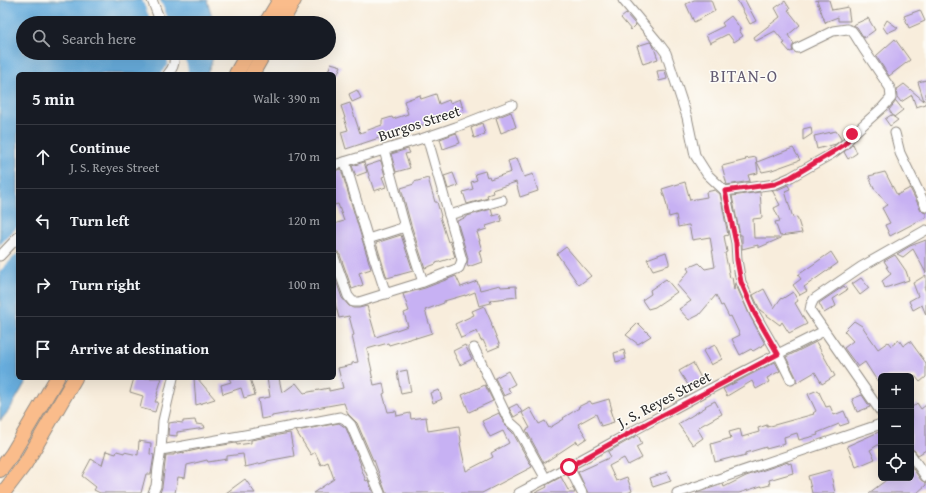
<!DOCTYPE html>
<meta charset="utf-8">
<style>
:root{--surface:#171b24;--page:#20242c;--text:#f1f3f6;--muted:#9ea1a6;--line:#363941}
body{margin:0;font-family:"Gentium Book Plus",serif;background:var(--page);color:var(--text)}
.controls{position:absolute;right:12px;bottom:12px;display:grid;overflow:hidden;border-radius:6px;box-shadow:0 4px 16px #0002}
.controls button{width:36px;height:36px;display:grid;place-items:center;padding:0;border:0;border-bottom:1px solid var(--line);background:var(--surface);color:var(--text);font:20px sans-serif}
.stop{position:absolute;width:12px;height:12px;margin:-9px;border:3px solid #e11d48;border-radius:50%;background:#fff}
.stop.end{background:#e11d48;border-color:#fff;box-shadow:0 1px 4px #0008}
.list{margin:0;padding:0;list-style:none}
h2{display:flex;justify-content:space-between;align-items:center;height:52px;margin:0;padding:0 16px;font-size:17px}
h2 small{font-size:13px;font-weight:400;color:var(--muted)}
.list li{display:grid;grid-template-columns:26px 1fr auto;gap:12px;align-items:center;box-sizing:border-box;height:64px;padding:0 16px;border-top:1px solid var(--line)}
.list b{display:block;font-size:15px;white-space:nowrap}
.list p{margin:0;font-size:13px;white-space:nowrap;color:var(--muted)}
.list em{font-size:13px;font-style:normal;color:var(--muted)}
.icon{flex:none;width:22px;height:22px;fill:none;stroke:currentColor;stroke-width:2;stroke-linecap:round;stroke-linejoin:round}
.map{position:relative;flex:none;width:926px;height:493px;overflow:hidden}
.search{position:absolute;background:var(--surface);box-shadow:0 4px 16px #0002;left:16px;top:16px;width:320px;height:44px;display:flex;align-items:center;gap:10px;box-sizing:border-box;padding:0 14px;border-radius:22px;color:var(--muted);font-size:15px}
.panel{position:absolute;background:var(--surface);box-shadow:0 4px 16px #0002;left:16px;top:72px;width:320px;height:308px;border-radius:6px}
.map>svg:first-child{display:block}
</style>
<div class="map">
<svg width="926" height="493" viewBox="0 0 926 493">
<rect width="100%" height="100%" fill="#fdfcf7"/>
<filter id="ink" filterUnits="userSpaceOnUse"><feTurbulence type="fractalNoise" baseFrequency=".025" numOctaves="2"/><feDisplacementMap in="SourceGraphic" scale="8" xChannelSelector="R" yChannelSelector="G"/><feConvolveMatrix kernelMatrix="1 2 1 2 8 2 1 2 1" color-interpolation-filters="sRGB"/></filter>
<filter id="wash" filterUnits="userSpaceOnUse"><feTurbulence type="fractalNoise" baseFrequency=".012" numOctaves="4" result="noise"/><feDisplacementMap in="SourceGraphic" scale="16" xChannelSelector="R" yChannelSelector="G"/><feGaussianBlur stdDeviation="0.9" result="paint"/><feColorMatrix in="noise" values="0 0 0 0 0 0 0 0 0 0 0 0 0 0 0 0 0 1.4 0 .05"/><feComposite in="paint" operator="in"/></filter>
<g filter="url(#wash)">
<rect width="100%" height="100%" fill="#f8eddc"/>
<path fill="#67addd" stroke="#496c84" d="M0,0H207L214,23H23V53H213L212,61L207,74H18V378H28L10,409L0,421Z"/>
<g fill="#f8eddc">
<path d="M142,0H160L170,23H152Z"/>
<path d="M165,53H182L187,65L188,71L187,74H161L167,66L168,61Z"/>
<path d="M18,226V253L0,271V245Z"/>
</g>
<g id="blocks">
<g fill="#c7b1f3">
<path d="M694,0H711L715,11L694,22L686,4Z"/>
<path d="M737,0H745L756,21L750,24Z"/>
<path d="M817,0H829L832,10L848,7L850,21H838V17L825,22Z"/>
<path d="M785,1L790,9L788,10L800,25L788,35L794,44L792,47L793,52L792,51L790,52L783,44L785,43L775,31L756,41L754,37L780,17L775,8Z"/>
<path d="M920,10L925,21L909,28L904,16Z"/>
<path d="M626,14L636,25L631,30L621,18Z"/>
<path d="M731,16L741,29L739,30L743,36L734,42L728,34L710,43L706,35L724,26L722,23Z"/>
<path d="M868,18L875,30L864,38L857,27L853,25Z"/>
<path d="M887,20L898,28L887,33L883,27Z"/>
<path d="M895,39L910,60L889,76L876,56Z"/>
<path d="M650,42L653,45L658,59L643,64L637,46Z"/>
<path d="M331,63L341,66L337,75L328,72Z"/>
<path d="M665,70L667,79L659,81L657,71Z"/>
<path d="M926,80V104L916,107L912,95L901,102L897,97L896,90L904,84L924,101L918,82Z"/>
<path d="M357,90L361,98L352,102L349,94Z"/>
<path d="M436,94L439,104L449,100L450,103L460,99L464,112L430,123L414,127V126L382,138V137L346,149L341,132L348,130L344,118H345L341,106L350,103L360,133L382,125V120L392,117L393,119L408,114L404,101L420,95L421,99Z"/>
<path d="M896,101L903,110L894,117L889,110Z"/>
<path d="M511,112L516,127L501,133L496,118Z"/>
<path d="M891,115L898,120L890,126L885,119Z"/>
<path d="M482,123L485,134L474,138L471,128Z"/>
<path d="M811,127L812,134L803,140V129Z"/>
<path d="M836,131L841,139V140L836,144L817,149L814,136Z"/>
<path d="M456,133L460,143L443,149L440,139Z"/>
<path d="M853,144L857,153L848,159L844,152Z"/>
<path d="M793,148L800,160L772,170L762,172L757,162Z"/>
<path d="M408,149L410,153L405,154L410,168L396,172L391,154Z"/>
<path d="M756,157L758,173L748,175L750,181L727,185L722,166L746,160L745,159Z"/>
<path d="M517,158L524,177L533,174L538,191L520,197L516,182L492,190L493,193L487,195L488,198L467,204L463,192L473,189L471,182L477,180L475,174L485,171L487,177L489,176L490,179L511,172L508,161Z"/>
<path d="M381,161L385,176L382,177L386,187L374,191L366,166Z"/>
<path d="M364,162L367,172L356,176L352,166Z"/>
<path d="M341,169L371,269L359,273L363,285L352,289L340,255L338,252L334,251V224L344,221L338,204L334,205V171Z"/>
<path d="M885,172L897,195L910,188L921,210L923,212L926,213V217L890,236L885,225L890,223L882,208L888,205L875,189H874L869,176Z"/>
<path d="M453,173L458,186L448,189L444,176Z"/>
<path d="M428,178L435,202H437L441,216L440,217L448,242L450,241L455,257L436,263V264L425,268L411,225L401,188L414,184V182Z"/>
<path d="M685,182L690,200L707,197L706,192L715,190L720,194L728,235L724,236L727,252L725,253L730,278L732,277L734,290L735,283L750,316L765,344L753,351L751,349L740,355L732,339L740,335L731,316L729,317L723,305L721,306L716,295L699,315L689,320L679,309L691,301L677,285L689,271L687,268L699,263L705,269L715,267L710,237L692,240L689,225H688L678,227L676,215L669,217L666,202L662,189Z"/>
<path d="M788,185L790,189L785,191L793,218L797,217L802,233L780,236L775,222L780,221L774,208L780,205L772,190H777Z"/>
<path d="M760,192L762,218L753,219L754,238H781L758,248V245L742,249V235H740L732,196Z"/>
<path d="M491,209L493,216L500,214L502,221L486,226L487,229L477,232L480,241H479L482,250L479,251L482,262L468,267L467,264L468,258L457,221L467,217V216Z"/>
<path d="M401,235L413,271L387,278L376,243Z"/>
<path d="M926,240V273L913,249L903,257L897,254L910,246Z"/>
<path d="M566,247L591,276L579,285L557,254Z"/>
<path d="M666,252L669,262V265L653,270L647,259Z"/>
<path d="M831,252L838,263L804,287L807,291L800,295L793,285L801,279L798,275Z"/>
<path d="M895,255L906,271L909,280L885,288L882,281L891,274L886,267H888L884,261Z"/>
<path d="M334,275L342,298L349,306L353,308H359L367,306L376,337L408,326L404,313L409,311L403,294L425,288L456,276L461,287L477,281L480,290L500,285L501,287L516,286L517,297L490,300L491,303L479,306L475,292L465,296V295L444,301V303L425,310L432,333L416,338V337L389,345L388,343L367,349L372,371H371L374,385L383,383L385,393L383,394L388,412L396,411L397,416L410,413L411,419L426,417L428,431L459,426L461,442L460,443L466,471L493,457L491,453L509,443L503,431L490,437L482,421L499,413L504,424L513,433L532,467L482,493H386L374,460H373L357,423L348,414L344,403L272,416V417L261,419L258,399L270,397L267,378H279L282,393L296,383L304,393L329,388V391L343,388L338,368L352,365V363L358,362L352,336L354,335L349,316L339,318L334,300Z"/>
<path d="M926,275V286L924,287L926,292V315L922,305L913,310L909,301L918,296L913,283Z"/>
<path d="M861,278L869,288L860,295L852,284Z"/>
<path d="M666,279L677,292L655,307L648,309L642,300L651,294L650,290Z"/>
<path d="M844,286L847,290L833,299L836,306L824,313L819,303Z"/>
<path d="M764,289L774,308L781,298L782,299L793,292L798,301L795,303L807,324L789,333L782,322L780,325L760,310L753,295Z"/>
<path d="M484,306L492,324H491L500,346L488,351L483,340L481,341L477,331L461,338L455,324L474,315L472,311Z"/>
<path d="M854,321L862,326L878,349L888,342L891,346L899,340L903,346L910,341L926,363V377L920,382L915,376H881V387L865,362L858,367L844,348L853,341L844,331Z"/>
<path d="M638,323L651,336L638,344L626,335Z"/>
<path d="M816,342L835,376L822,384L815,372L796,383V377L786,357Z"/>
<path d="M465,345L472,359L460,365L453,351Z"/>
<path d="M715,345L722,359L711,365L703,351Z"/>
<path d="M624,350L626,359L616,362L614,353Z"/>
<path d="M775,362L780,371L767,378L769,382L756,389L752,381L727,396L723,389Z"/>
<path d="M693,363L701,378V381L690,388L679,371Z"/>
<path d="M407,370L411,392L401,394L397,372Z"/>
<path d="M508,371L515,384L508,388L511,393L504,396L495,378Z"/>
<path d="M134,378H162L157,394H158L155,402H158L155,412L140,408L143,396L130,392Z"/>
<path d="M194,378H197L215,399L196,405Z"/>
<path d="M229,378H250L255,395L244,398L241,388L223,394L221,385L231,382Z"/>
<path d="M485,385L493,401L469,412L462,395Z"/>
<path d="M439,390L442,399L433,403L430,393Z"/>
<path d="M818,390L826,407L830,406L834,415L844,411L849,423L840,426L839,424L817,433L818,435L799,440L797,433L784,437L785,444L766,449V447L746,453V455L734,458V457L715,462L711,444L731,438L729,432L740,429L742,437L759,432L758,428L767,425V427L814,414L813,413L816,411L808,394Z"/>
<path d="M862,395L870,407L857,412L852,399Z"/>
<path d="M609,399L612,410H610L614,422L601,426L596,414L578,424L587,438L578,444L577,441L544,463L526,430L530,428L522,413L530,408L539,424L545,421L549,428L564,419L563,418L579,408L578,407L590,401L592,404Z"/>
<path d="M715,401L722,414L697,428L703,438L693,445L678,424L706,407L705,406Z"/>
<path d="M917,403L921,409L926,405V450L918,455L914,450L911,449V408Z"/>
<path d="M517,404L522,412L514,417L509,408Z"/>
<path d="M195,420L196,424L204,425L205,428L177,432V436L168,435L169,423L175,422L183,423V421Z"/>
<path d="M339,423L346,428L361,465H360L366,481L368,480L373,493H313L334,479L328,462L321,465L315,452L311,455L296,431Z"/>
<path d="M881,431V443L870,450L875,459L856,467L847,446Z"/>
<path d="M290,433L294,456L267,461V462L245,467L243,454L227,456V459L208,462L207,460L187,465L185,478L178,477L175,493H160L162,487L166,455H174V454L184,452L183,453L205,448L236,443L237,445L251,443V440Z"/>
<path d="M638,435L642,444L636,447L642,458L628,465L624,458L609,466L616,481L627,477L632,491L627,493H588L578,472L611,457L608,452Z"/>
<path d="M139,441L151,443L150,454L154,455L151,474H146L141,493H100L94,490L96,487L82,476L91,459L102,465L106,451L116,454L117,451L124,453V452L138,455Z"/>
<path d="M788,462V464L791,463L793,473L769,480L770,485L762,487L761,486L739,493H696L723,484L724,487L746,476Z"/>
<path d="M911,466L921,480L926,483V485L917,493H869L889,478H911Z"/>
<path d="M830,470L835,493H812L808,476Z"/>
<path d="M667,472L671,481L653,487L650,478Z"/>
<path d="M561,477L568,490L573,488L575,493H535L547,487L546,485Z"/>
<path d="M245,479L255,493H226Z"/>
</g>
</g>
</g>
<g filter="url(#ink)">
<use href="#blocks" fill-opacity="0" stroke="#928c84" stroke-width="1"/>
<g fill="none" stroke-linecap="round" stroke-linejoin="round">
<g stroke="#928c84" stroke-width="11">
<g id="minor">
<path d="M152,0L161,23"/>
<path d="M623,0L657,41L666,53L687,117L695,155L707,174L725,191L736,243L737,260L741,282L755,314L778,354L791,380"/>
<path d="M168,74C174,67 176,61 173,53"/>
<path d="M895,133L900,153L926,207"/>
<path d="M384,150L405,227L423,282"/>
<path d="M345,162L368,239L386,294"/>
<path d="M334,165L427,137L456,127L512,105"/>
<path d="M725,191L775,184L791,177L833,153L845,144L853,134L883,107L891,98L890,88L865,51L855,35L852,31L847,29L833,31L798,48"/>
<path d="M449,215L502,200"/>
<path d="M368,239L405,227"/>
<path d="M0,256L18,237"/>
<path d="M334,257L348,296L353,302H359L423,282L459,268L462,260L427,137"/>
<path d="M474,348L509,421L518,429L546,479"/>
<path d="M881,412L810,310L811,305L814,299L861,267L926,230"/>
<path d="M161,450L245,435L340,417L345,419L351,425L380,493"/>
<path d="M911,455L926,477"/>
<path d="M569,467L582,493"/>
<path d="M153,493L156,486L158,468L161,450L163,421L173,378"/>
<path d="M519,493C561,471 602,448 644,425C703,392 763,361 824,331"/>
<path d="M677,493L881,424"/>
</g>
</g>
<g stroke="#928c84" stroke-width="16">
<g id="highway">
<path d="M266,23L280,0"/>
<path d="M281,23L294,0"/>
<path d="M236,74L248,53"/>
<path d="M252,74L264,53"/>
<path d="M0,470L12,454L57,378"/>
<path d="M3,493L25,464L75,378"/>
</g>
</g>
<path stroke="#928c84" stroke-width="1.5" stroke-dasharray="1 3" stroke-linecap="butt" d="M816,0L826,24"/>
<use href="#minor" stroke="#fff" stroke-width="9"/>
<use href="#highway" stroke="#fabc8b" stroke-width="14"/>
</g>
</g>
<g fill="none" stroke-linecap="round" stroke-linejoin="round" filter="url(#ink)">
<path stroke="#e11d48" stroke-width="5" d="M569,467L644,425L778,354L755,314L741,282L737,260L736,243L725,191L774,184L791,177L833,152L845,144L852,134"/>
</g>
<g text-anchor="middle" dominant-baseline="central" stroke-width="3" stroke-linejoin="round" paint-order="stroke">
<g font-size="15" fill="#2b2b2b" stroke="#fdfcf7">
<text transform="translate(419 123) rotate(-18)">Burgos Street</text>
<text transform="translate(664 399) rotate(-28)">J. S. Reyes Street</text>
</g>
<g font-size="17" letter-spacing="1" fill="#625a71" stroke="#fdfcf7">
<text x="744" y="75">BITAN-O</text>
</g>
</g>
</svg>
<div class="controls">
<button>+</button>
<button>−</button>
<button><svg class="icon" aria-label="locate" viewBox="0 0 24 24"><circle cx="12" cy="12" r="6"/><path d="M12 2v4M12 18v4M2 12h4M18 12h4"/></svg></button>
</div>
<div class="stop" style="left:569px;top:467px"></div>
<div class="stop end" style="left:852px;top:134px"></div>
<div class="search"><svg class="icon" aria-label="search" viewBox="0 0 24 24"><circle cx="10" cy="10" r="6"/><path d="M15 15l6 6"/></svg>Search here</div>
<section class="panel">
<h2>5 min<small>Walk · 390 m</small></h2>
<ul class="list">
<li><svg class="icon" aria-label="ahead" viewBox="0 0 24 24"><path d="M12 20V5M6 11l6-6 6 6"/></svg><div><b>Continue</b><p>J. S. Reyes Street</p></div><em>170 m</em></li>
<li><svg class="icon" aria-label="left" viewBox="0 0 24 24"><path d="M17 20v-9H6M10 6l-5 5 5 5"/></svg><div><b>Turn left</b></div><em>120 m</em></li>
<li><svg class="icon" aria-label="right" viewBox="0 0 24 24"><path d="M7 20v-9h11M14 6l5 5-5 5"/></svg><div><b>Turn right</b></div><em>100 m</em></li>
<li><svg class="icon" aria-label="arrive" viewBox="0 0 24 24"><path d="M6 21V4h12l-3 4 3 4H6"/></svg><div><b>Arrive at destination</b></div></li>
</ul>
</section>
</div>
